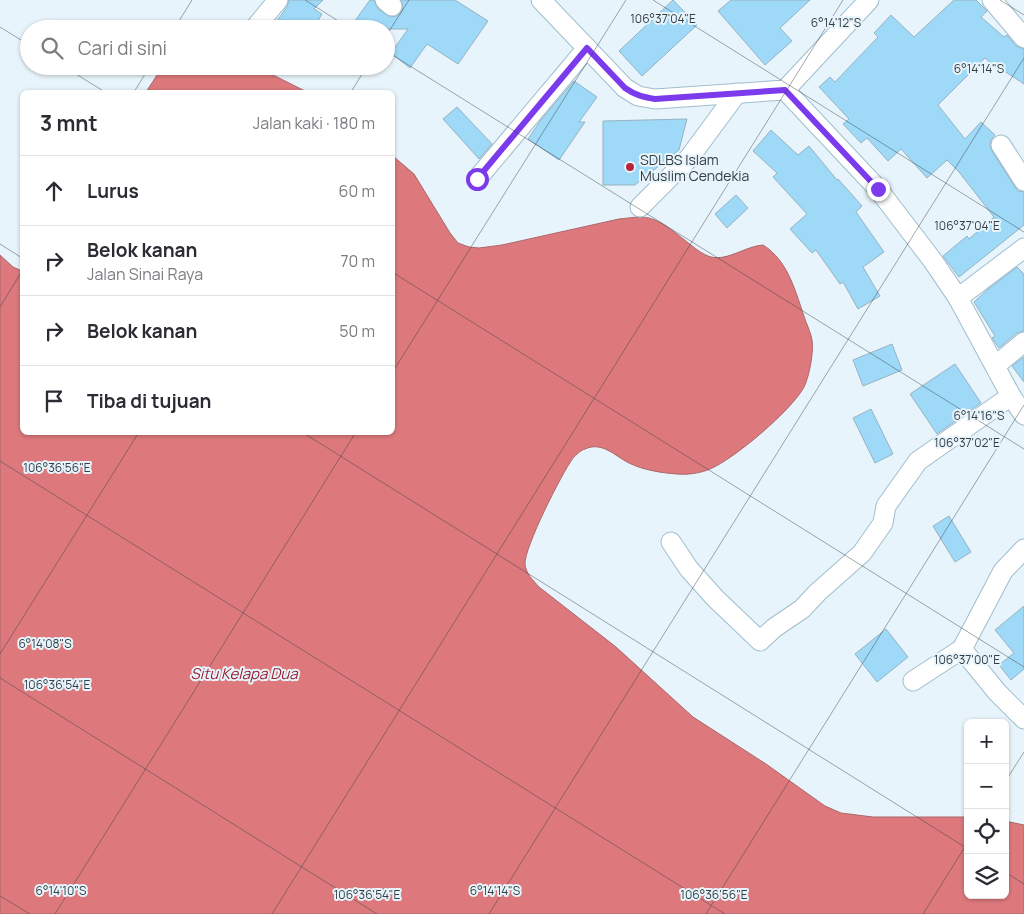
<!DOCTYPE html>
<html lang="id">
<meta charset="utf-8">
<style>
:root{--surface:#fff;--page:#f2f2f3;--text:#2b2b33;--muted:#7c7c81;--line:#e1e1e2}
body{margin:0;font-family:Manrope,sans-serif;background:var(--page);color:var(--text)}
.controls{position:absolute;right:15px;bottom:15px;display:grid;overflow:hidden;border-radius:8px;box-shadow:0 1px 4px #0004}
.controls button{width:45px;height:45px;display:grid;place-items:center;padding:0;border:0;border-bottom:1px solid var(--line);background:var(--surface);color:var(--text);font:25px sans-serif}
.stop{position:absolute;width:15px;height:15px;margin:-11px;border:4px solid #7c3aed;border-radius:50%;background:#fff}
.stop.end{background:#7c3aed;border-color:#fff;box-shadow:0 1px 5px #0008}
.list{margin:0;padding:0;list-style:none}
h2{display:flex;justify-content:space-between;align-items:center;height:65px;margin:0;padding:0 20px;font-size:21px}
h2 small{font-size:16px;font-weight:400;color:var(--muted)}
.list li{display:grid;grid-template-columns:32px 1fr auto;gap:15px;align-items:center;box-sizing:border-box;height:70px;padding:0 20px;border-top:1px solid var(--line)}
.list b{display:block;font-size:19px;white-space:nowrap}
.list p{margin:0;font-size:16px;white-space:nowrap;color:var(--muted)}
.list em{font-size:16px;font-style:normal;color:var(--muted)}
.icon{flex:none;width:28px;height:28px;fill:none;stroke:currentColor;stroke-width:2;stroke-linecap:round;stroke-linejoin:round}
.map{position:relative;flex:none;width:1024px;height:914px;overflow:hidden}
.search{position:absolute;background:var(--surface);box-shadow:0 1px 4px #0004;left:20px;top:20px;width:375px;height:55px;display:flex;align-items:center;gap:12px;box-sizing:border-box;padding:0 18px;border-radius:28px;color:var(--muted);font-size:19px}
.panel{position:absolute;background:var(--surface);box-shadow:0 1px 4px #0004;left:20px;top:90px;width:375px;height:345px;border-radius:8px}
.map>svg:first-child{display:block}
</style>
<div class="map">
<svg width="1024" height="914" viewBox="0 0 1024 914">
<rect width="100%" height="100%" fill="#e8f4fb"/>
<g fill="#dd797c" stroke="#aa676b">
<path d="M163,66H255L307,92H146Z"/>
<path d="M393,156L414,174L450,233L458,243L469,247L479,248L502,245L619,219C629,218 640,216 649,218C664,222 679,236 691,245C697,250 704,255 711,257C728,261 746,246 763,245C789,261 796,294 806,322C808,327 811,334 812,340C814,352 809,377 804,387C792,410 734,459 710,469C701,473 688,475 677,474C662,473 643,470 629,463C615,456 602,441 585,449C581,450 576,455 573,458C562,473 524,548 525,564C526,574 533,580 539,587L616,647L693,717L766,764L825,806L841,813L873,817H968V895H1005V821L1024,825V914H0V255L13,267L22,271V432H392Z"/>
</g>
<g fill="#9ed9f8" stroke="#95b3c3">
<path d="M289,0H323L314,9L322,14L313,29H271L287,7Z"/>
<path d="M370,0H374L378,9L390,17L396,16L401,13L403,8L401,0H455L488,21L458,64L427,44L410,68L391,53L408,29H349Z"/>
<path d="M673,0L697,25L642,76L619,51Z"/>
<path d="M731,0H810L780,28L792,41L765,65L718,11Z"/>
<path d="M954,0H976L987,11L981,17L1004,37L1007,35L1016,46L1024,49V84L998,67L997,69L985,58L938,105L965,139L981,122L995,135L991,140L990,146L992,151L1015,187L1018,191L1024,192V225L959,277L943,256L967,236L969,239L994,217L959,172L947,160L927,178L901,149L888,161L867,138L861,143L843,124L849,119L819,87L830,77L835,82L878,37L874,33L891,15L914,37Z"/>
<path d="M574,81L597,97L579,122H585L559,160L528,139L541,120Z"/>
<path d="M457,107L492,144L479,159L443,119Z"/>
<path d="M687,119L679,150L635,185H603V121Z"/>
<path d="M771,130L798,155L809,146L837,180L838,179L862,206L856,212L884,252L863,267L880,296L858,309L843,282L840,284L816,250L812,253L790,229L807,214L773,177L777,173L753,151Z"/>
<path d="M736,195L748,208L727,228L715,214Z"/>
<path d="M1017,267L1024,274V331L1017,333L999,348L992,338L995,336L974,302L987,290Z"/>
<path d="M892,344L902,370L863,386L853,360Z"/>
<path d="M1024,357V382L1012,366Z"/>
<path d="M955,364L981,403L937,434L910,394Z"/>
<path d="M871,409L893,454L875,463L853,418Z"/>
<path d="M949,516L971,552L955,562L933,526Z"/>
<path d="M1024,606V669L1011,680L999,665L1014,653L995,630Z"/>
<path d="M886,629L908,657L877,682L855,654Z"/>
</g>
<g fill="none" stroke-linecap="round" stroke-linejoin="round">
<g stroke="#9fbecd" stroke-width="21">
<g id="minor">
<path d="M385,0L392,6"/>
<path d="M541,0L625,88L638,96L655,99L785,90L869,0"/>
<path d="M992,0L1024,38"/>
<path d="M254,29L278,0"/>
<path d="M785,90L878,189L933,261L958,298L1011,396L1024,415"/>
<path d="M1001,145L1024,181"/>
<path d="M477,179L587,48"/>
<path d="M640,207L689,158L737,93"/>
<path d="M958,298L1024,248"/>
<path d="M995,366L1024,342"/>
<path d="M671,542L689,569L715,598L760,641L774,628L802,609L818,592L862,553L883,523L886,506L918,461L1011,396"/>
<path d="M962,649L997,692L1024,719"/>
<path d="M913,681L962,649L1003,571L1024,549"/>
</g>
</g>
<use href="#minor" stroke="#fff" stroke-width="19"/>
</g>
<g fill="none" stroke-linecap="round" stroke-linejoin="round">
<path stroke="#7c3aed" stroke-width="6" d="M477,179L587,48L625,88C635,95 643,97 655,99L785,90L878,189"/>
</g>
<path fill="none" stroke="#323e44" stroke-width="1" stroke-opacity="0.45" d="M305,0L351,29M653,0L1024,232M1000,0L1024,15M0,27L29,45M174,29L192,0M386,36L409,0M386,51L1024,449M63,66L105,92M134,92L150,66M351,92L367,66M0,244L22,258M392,272L1024,667M0,307L22,271M392,373L626,0M302,432L968,849M0,461L725,914M0,654L139,432M0,678L377,914M1005,782L1024,752M1005,872L1024,884M0,896L30,914M55,914L356,432M272,914L843,0M489,914L1024,58M706,914L1024,405M923,914L968,842"/>
<circle fill="#b7253a" stroke="#e8f4fb" stroke-width="2" cx="630" cy="167" r="5"/>
<g text-anchor="middle" dominant-baseline="central" stroke-width="4" stroke-linejoin="round" paint-order="stroke">
<g font-size="14" fill="#323e44" stroke="#e8f4fb" text-anchor="start">
<text x="640" y="159">SDLBS Islam<tspan x="640" dy="16">Muslim Cendekia</tspan></text>
</g>
<g font-size="15" font-style="italic" fill="#982131" stroke="#e8f4fb">
<text x="244" y="673">Situ Kelapa Dua</text>
</g>
</g>
<g font-size="12" text-anchor="middle" fill="#323e44" stroke="#e8f4fb" stroke-width="4" stroke-linejoin="round" paint-order="stroke">
<text x="663" y="23">106°37'04"E</text>
<text x="836" y="27">6°14'12"S</text>
<text x="979" y="73">6°14'14"S</text>
<text x="967" y="230">106°37'04"E</text>
<text x="979" y="420">6°14'16"S</text>
<text x="967" y="447">106°37'02"E</text>
<text x="57" y="472">106°36'56"E</text>
<text x="45" y="648">6°14'08"S</text>
<text x="967" y="664">106°37'00"E</text>
<text x="57" y="689">106°36'54"E</text>
<text x="61" y="895">6°14'10"S</text>
<text x="495" y="895">6°14'14"S</text>
<text x="367" y="899">106°36'54"E</text>
<text x="714" y="899">106°36'56"E</text>
</g>
</svg>
<div class="controls">
<button>+</button>
<button>−</button>
<button><svg class="icon" aria-label="locate" viewBox="0 0 24 24"><circle cx="12" cy="12" r="6"/><path d="M12 2v4M12 18v4M2 12h4M18 12h4"/></svg></button>
<button><svg class="icon" aria-label="layers" viewBox="0 0 24 24"><path d="M12 4l9 5-9 5-9-5zM3 14l9 5 9-5"/></svg></button>
</div>
<div class="stop" style="left:477px;top:179px"></div>
<div class="stop end" style="left:878px;top:189px"></div>
<div class="search"><svg class="icon" aria-label="search" viewBox="0 0 24 24"><circle cx="10" cy="10" r="6"/><path d="M15 15l6 6"/></svg>Cari di sini</div>
<section class="panel">
<h2>3 mnt<small>Jalan kaki · 180 m</small></h2>
<ul class="list">
<li><svg class="icon" aria-label="ahead" viewBox="0 0 24 24"><path d="M12 20V5M6 11l6-6 6 6"/></svg><div><b>Lurus</b></div><em>60 m</em></li>
<li><svg class="icon" aria-label="right" viewBox="0 0 24 24"><path d="M7 20v-9h11M14 6l5 5-5 5"/></svg><div><b>Belok kanan</b><p>Jalan Sinai Raya</p></div><em>70 m</em></li>
<li><svg class="icon" aria-label="right" viewBox="0 0 24 24"><path d="M7 20v-9h11M14 6l5 5-5 5"/></svg><div><b>Belok kanan</b></div><em>50 m</em></li>
<li><svg class="icon" aria-label="arrive" viewBox="0 0 24 24"><path d="M6 21V4h12l-3 4 3 4H6"/></svg><div><b>Tiba di tujuan</b></div></li>
</ul>
</section>
</div>
